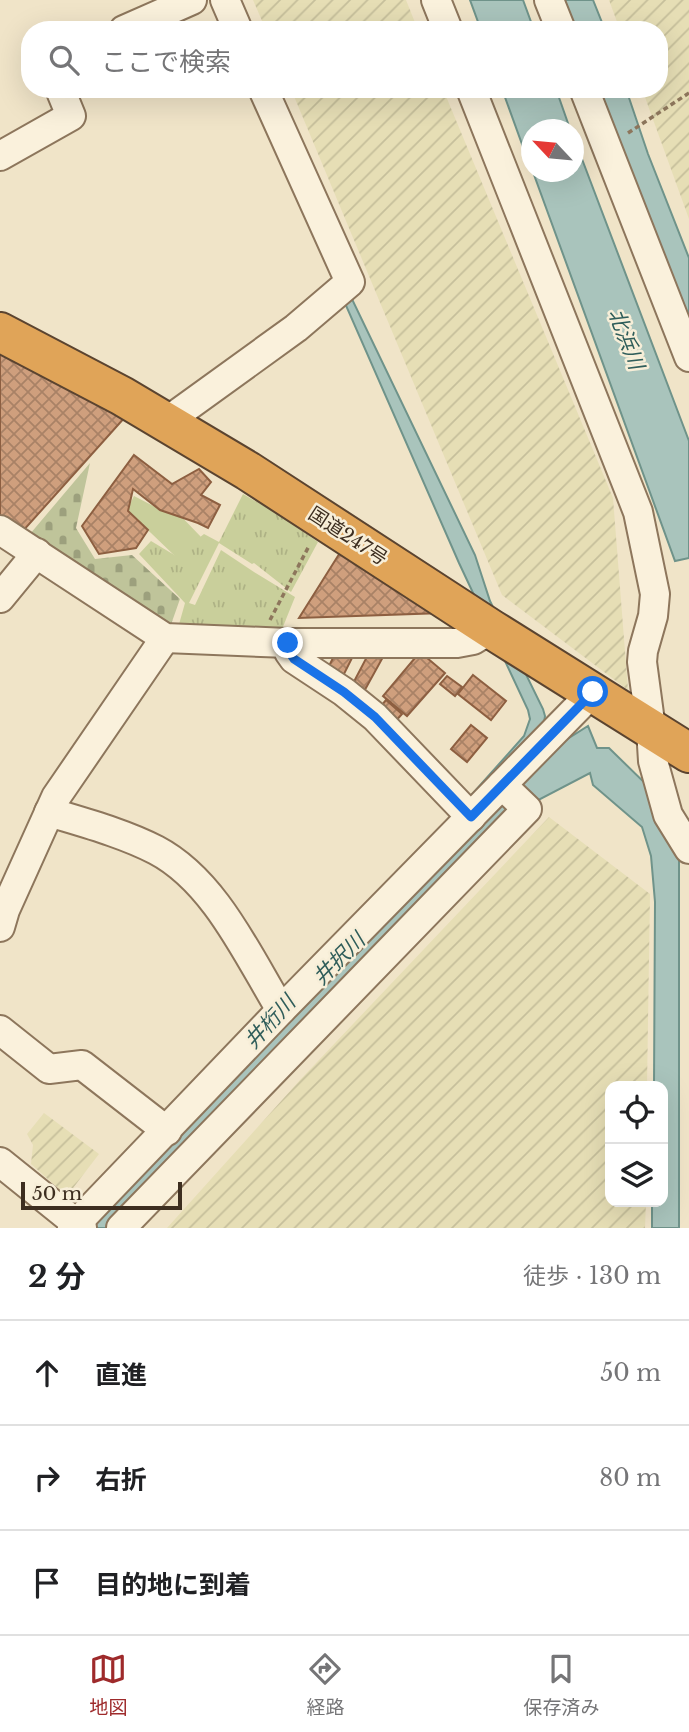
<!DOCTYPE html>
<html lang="ja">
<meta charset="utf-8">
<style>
:root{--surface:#fff;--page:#f6f6f6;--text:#202124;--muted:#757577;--line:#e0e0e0;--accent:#9e2a2b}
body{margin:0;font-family:"Libre Baskerville","Noto Sans JP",serif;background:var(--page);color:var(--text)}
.controls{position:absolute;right:21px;bottom:21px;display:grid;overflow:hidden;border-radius:14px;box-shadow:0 7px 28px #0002}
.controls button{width:63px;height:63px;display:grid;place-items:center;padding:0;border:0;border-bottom:2px solid var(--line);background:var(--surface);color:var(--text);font:35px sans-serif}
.compass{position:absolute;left:521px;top:119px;width:63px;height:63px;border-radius:50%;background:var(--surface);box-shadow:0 7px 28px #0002;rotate:296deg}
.scale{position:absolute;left:21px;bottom:18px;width:161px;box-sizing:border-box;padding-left:7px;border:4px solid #3d2e20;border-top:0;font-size:19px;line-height:24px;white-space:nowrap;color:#3d2e20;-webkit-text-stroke:5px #f7eed8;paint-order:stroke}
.stop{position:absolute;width:21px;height:21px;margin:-16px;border:5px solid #1a73e8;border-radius:50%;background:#fff}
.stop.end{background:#1a73e8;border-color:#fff;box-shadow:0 2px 7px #0008}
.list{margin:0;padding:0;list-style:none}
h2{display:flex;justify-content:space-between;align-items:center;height:91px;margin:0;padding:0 28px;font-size:30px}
h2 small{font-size:23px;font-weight:400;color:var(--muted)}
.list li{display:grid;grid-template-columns:46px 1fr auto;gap:21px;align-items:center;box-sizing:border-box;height:105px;padding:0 28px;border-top:2px solid var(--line)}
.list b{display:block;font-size:26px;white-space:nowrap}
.list em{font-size:23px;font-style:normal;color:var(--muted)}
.icon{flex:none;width:38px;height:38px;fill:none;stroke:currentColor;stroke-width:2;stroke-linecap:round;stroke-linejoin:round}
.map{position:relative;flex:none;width:689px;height:1228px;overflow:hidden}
.search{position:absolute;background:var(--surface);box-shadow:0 7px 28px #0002;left:21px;right:21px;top:21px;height:77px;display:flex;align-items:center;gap:18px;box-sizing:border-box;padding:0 24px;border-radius:28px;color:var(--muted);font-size:26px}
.sheet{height:406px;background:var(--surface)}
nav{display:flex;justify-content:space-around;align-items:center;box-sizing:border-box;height:98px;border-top:2px solid var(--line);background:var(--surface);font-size:19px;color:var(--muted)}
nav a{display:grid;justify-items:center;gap:4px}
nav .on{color:var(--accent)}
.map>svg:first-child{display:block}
</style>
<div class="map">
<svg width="689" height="1228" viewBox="0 0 689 1228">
<defs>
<pattern id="farmland-furrows" width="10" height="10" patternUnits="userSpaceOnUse" patternTransform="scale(1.75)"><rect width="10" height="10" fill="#e6deb5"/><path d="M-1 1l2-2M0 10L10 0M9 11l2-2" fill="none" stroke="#c6bf9b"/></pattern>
<pattern id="grass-tufts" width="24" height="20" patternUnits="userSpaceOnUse" patternTransform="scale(1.75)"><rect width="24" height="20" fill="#c9cf9b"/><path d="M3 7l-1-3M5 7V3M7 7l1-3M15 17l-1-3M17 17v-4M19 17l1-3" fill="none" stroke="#aeb285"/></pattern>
<pattern id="cemetery-stones" width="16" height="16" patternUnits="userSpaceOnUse" patternTransform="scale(1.75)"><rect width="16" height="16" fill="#bfc49a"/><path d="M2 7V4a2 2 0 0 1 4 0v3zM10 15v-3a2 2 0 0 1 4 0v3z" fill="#9ca07d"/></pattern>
<pattern id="building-cross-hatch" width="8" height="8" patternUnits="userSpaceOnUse" patternTransform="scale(1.75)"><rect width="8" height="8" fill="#cf9f7d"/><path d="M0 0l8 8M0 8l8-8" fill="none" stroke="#a98266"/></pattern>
</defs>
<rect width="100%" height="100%" fill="#f0e4c8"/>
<g fill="url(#farmland-furrows)">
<path d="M253,0H406L418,30H266Z"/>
<path d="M609,0H689V219L642,89H659V30H620Z"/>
<path d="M291,89H443L613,498L628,690L502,595Z"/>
<path d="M549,817L650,894L647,1086H610V1202H646L645,1228H167L300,1080Z"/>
<path d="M44,1113L99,1154L67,1196L31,1164L33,1145L27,1134Z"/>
</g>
<path fill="url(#grass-tufts)" d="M243,494L278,514L318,542L291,592L254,563L252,564L219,543L189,603L195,605L221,550L254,572L295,597L278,639L176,635L185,603L139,554L151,541L176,556L204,534L219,542Z"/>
<path fill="url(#cemetery-stones)" d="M90,463L76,528L95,559L132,555L180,599L168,633L30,534Z"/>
<path fill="#c9cf9b" d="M134,496L163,511L175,510L201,537L176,557L127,510Z"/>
<g fill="#a9c4bc" stroke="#6f938a" stroke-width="2">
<path d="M470,0H523L534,30H481Z"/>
<path d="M561,0H593L605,30H572Z"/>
<path d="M251,89L475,555L490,601L543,709L545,716L543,730L425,847L524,736L530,719L528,710L459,563Z"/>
<path d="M502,89H556L570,129L532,130L531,169Z"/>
<path d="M594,89H626L648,154L689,258V338Z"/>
<path d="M574,138L689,441V558L675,561L533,172H574Z"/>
<path d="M588,726L597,748H609L651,789L679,844V1228H652V1202H663V1086H654L655,902L651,856L642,827L593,785L590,773L519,810L111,1228H87L561,743Z"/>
</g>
<g fill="url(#building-cross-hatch)" stroke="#8d5f41" stroke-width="2">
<path d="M0,352L126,416L22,532L0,516Z"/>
<path d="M134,455L172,484L199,469L211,482L201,495L220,505L208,528L198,523L160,510L133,489L128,511L148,530L136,548L99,554L82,526Z"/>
<path d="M341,551L441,613L299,618Z"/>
<path d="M338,648L355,652L341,680L326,672Z"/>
<path d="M370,651L383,657L361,697L349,691Z"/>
<path d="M420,652L445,673L407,716L383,696Z"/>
<path d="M473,675L506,701L491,720L458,694Z"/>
<path d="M447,676L462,687L455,696L440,684Z"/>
<path d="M386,700L402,714L392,725L377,711Z"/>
<path d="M471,725L487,738L467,762L451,749Z"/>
</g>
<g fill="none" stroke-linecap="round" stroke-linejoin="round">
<g stroke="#8d765c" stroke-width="32">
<g id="minor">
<path d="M225,0L238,30"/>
<path d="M436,0L448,30"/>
<path d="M549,0L561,30"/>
<path d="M124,30L192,0"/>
<path d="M471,89L638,512L655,594L653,616L643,651L642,662L651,729L653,761L668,815L689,849"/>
<path d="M584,89L689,357"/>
<path d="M0,156L71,116L60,89"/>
<path d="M166,422L296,328L350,282L263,89"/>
<path d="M0,530L165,638L288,643H457L473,640L491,629"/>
<path d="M0,598L37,553"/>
<path d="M288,643L289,652L294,659L344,692L375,717L471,817"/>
<path d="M49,812C85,823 123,833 156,850C215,881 248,956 281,1010"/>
<path d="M0,927L5,910L56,797L165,638"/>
<path d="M0,1030L49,1069L82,1065L167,1131"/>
<path d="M0,1162L82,1228"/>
<path d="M72,1228L281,1010L593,692"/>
<path d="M121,1228L527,809L502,785"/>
</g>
</g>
<g stroke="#5b4430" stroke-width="42">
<path id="highway" d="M0,332L122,396L248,471L491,629L689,753"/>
</g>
<g stroke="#8d765c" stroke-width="3.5" stroke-dasharray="5 3.5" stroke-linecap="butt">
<path d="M628,133L689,93"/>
<path d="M270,620L309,546"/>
</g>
<use href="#minor" stroke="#faf1dc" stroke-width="28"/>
<use href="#highway" stroke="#e0a458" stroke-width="38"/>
</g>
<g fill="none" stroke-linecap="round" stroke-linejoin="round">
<path stroke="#1a73e8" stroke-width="9" d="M288,643L289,652L294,659L344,692L375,717L471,817L593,692"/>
</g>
<g text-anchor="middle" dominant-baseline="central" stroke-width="5" stroke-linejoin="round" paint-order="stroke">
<g font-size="19" fill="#3d2e20" stroke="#f7eed8">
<text transform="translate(348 536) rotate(33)">国道247号</text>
</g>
<g font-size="21" font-style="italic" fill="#2f5d5a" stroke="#f7eed8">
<text transform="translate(626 339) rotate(69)">北浜川</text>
<text transform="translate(339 959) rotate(-45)">井択川</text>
<text transform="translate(270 1022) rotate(-48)">井桁川</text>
</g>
</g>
</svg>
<div class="controls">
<button><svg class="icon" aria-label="locate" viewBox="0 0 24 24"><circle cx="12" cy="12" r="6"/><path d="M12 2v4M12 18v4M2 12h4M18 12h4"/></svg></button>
<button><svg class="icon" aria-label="layers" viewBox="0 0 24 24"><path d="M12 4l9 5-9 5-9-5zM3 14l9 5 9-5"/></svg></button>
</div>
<svg class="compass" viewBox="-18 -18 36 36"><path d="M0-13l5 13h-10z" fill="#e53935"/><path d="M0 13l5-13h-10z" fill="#757577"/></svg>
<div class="scale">50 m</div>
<div class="stop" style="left:593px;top:692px"></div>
<div class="stop end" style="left:288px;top:643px"></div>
<div class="search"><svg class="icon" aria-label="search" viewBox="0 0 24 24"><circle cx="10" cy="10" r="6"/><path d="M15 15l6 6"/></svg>ここで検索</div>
</div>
<section class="sheet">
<h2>2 分<small>徒歩 · 130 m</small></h2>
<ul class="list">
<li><svg class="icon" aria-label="ahead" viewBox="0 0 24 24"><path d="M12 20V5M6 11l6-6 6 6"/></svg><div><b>直進</b></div><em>50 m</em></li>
<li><svg class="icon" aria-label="right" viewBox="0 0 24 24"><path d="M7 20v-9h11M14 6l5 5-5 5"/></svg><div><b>右折</b></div><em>80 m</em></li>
<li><svg class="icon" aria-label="arrive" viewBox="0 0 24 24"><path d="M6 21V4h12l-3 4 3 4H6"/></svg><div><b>目的地に到着</b></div></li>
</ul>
</section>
<nav>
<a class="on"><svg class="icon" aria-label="map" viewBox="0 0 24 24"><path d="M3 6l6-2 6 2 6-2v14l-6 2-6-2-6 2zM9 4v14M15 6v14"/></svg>地図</a>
<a><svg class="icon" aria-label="directions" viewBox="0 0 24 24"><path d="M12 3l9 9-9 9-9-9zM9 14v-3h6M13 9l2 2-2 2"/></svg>経路</a>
<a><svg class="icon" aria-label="saved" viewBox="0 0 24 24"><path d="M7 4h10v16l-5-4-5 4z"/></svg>保存済み</a>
</nav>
